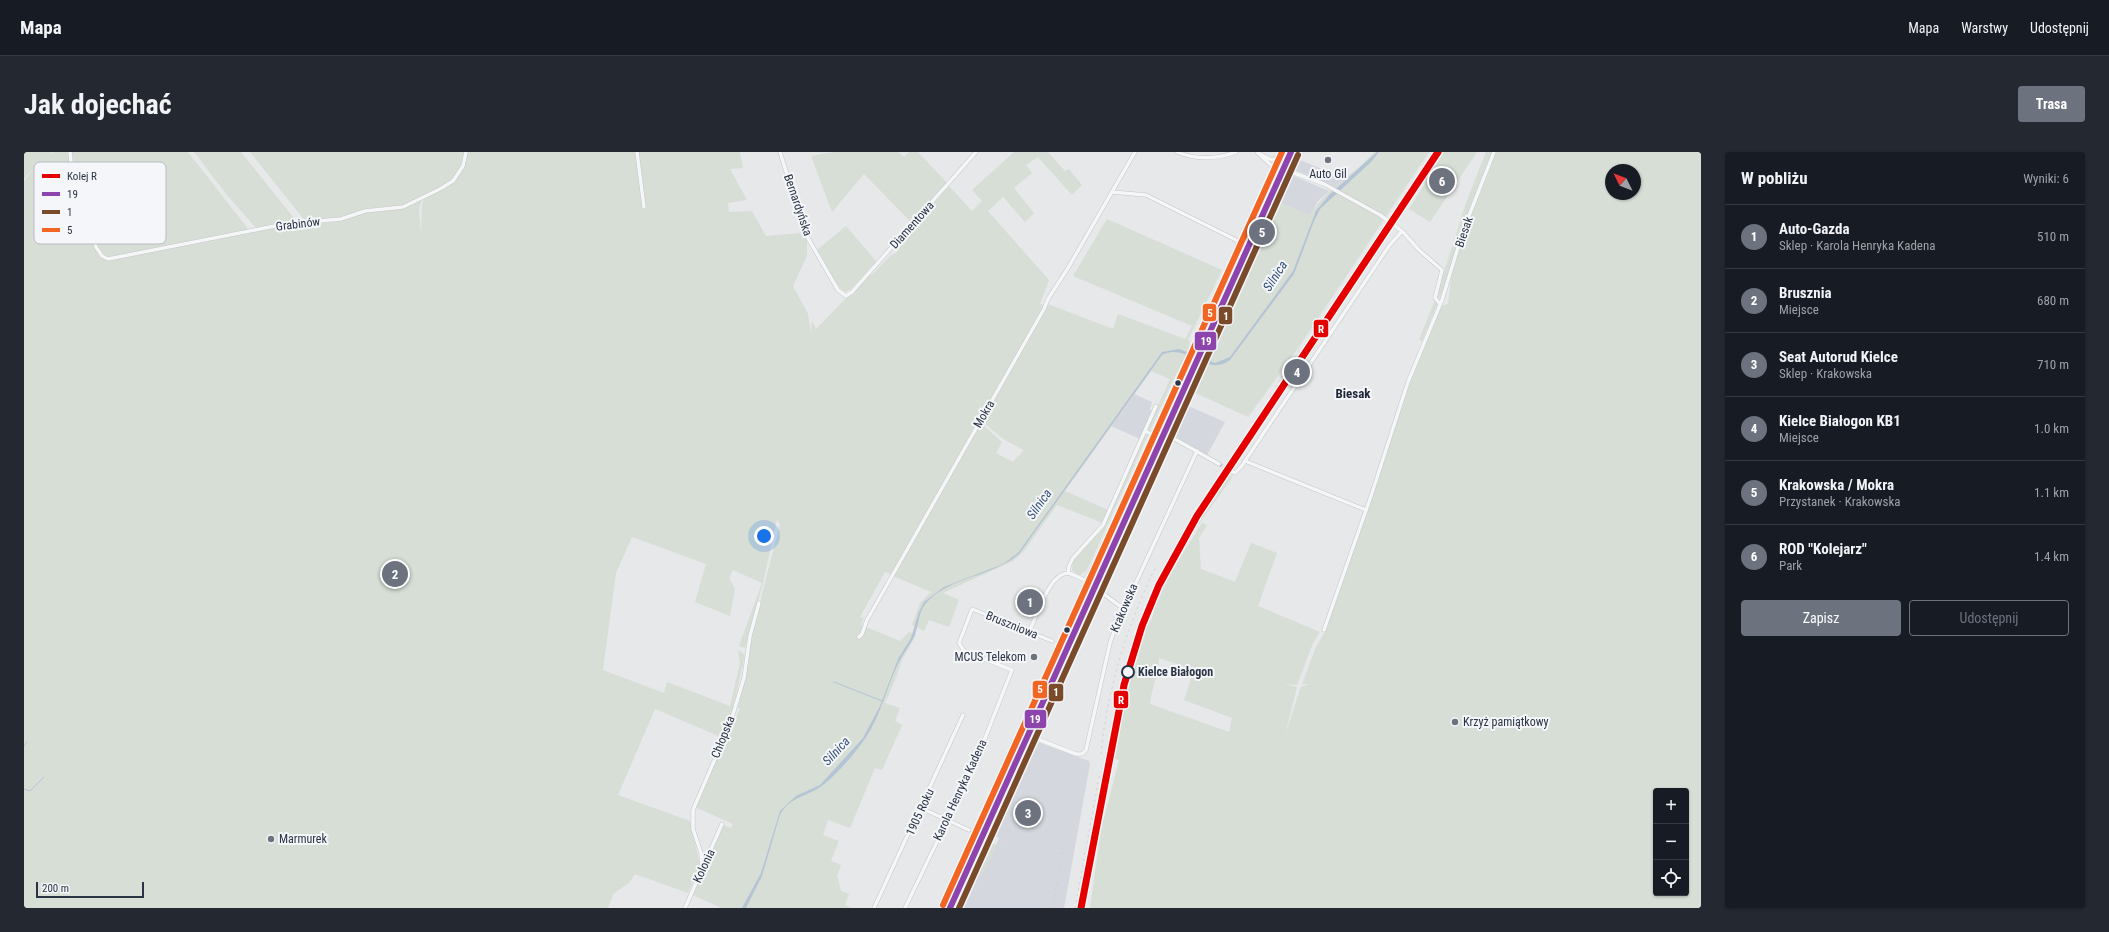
<!DOCTYPE html>
<html lang="pl">
<meta charset="utf-8">
<style>
:root{--surface:#171b24;--page:#242831;--text:#f1f3f6;--muted:#9ea1a6;--line:#363941;--accent:#6c737f}
body{margin:0;font-family:"Roboto Condensed",sans-serif;background:var(--page);color:var(--text)}
.controls{position:absolute;right:12px;bottom:12px;display:grid;overflow:hidden;border-radius:4px;box-shadow:0 1px 3px #0004}
.controls button{width:36px;height:36px;display:grid;place-items:center;padding:0;border:0;border-bottom:1px solid var(--line);background:var(--surface);color:var(--text);font:20px sans-serif}
.compass{position:absolute;left:1581px;top:12px;width:36px;height:36px;border-radius:50%;background:var(--surface);box-shadow:0 1px 3px #0004;rotate:312deg}
.scale{position:absolute;left:12px;bottom:10px;width:108px;box-sizing:border-box;padding-left:4px;border:2px solid #2b3445;border-top:0;font-size:11px;line-height:14px;white-space:nowrap;color:#2b3445;-webkit-text-stroke:3px #f4f6f9;paint-order:stroke}
.you{position:absolute;left:740px;top:384px;width:14px;height:14px;margin:-10px;border:3px solid #fff;border-radius:50%;background:#1a73e8;box-shadow:0 0 0 6px #1a73e833}
.badge{display:grid;place-items:center;width:26px;height:26px;border-radius:50%;background:var(--accent);color:#fff;font-size:13px;font-weight:700}
.pin{position:absolute;translate:-50% -50%;border:2px solid #fff;box-shadow:0 1px 4px #0006}
.list{margin:0;padding:0;list-style:none}
h2{display:flex;justify-content:space-between;align-items:center;height:52px;margin:0;padding:0 16px;font-size:17px}
h2 small{font-size:13px;font-weight:400;color:var(--muted)}
.list li{display:grid;grid-template-columns:26px 1fr auto;gap:12px;align-items:center;box-sizing:border-box;height:64px;padding:0 16px;border-top:1px solid var(--line)}
.list b{display:block;font-size:15px;white-space:nowrap}
.list p{margin:0;font-size:13px;white-space:nowrap;color:var(--muted)}
.list em{font-size:13px;font-style:normal;color:var(--muted)}
.actions{display:flex;gap:8px;padding:12px 16px}
.actions a{flex:1;padding:9px 0;border:1px solid var(--accent);border-radius:4px;text-align:center;font-size:14px;color:var(--accent)}
.actions .main{background:var(--accent);color:#fff}
.icon{flex:none;width:22px;height:22px;fill:none;stroke:currentColor;stroke-width:2;stroke-linecap:round;stroke-linejoin:round}
.map{position:relative;flex:none;width:1677px;height:756px;overflow:hidden;border-radius:4px}
header{display:flex;align-items:center;gap:24px;box-sizing:border-box;height:56px;padding:0 20px;background:var(--surface);border-bottom:1px solid var(--line)}
header strong{font-size:19px}
nav{display:flex;gap:22px;margin-inline-start:auto;font-size:14px}
.intro{display:flex;align-items:center;justify-content:space-between;box-sizing:border-box;height:96px;padding:0 24px}
h1{margin:0;font-size:28px}
.button{padding:10px 18px;border-radius:4px;background:var(--accent);color:#fff;font-size:14px;font-weight:700}
main{display:flex;gap:24px;padding:0 24px}
aside{flex:1;background:var(--surface);border-radius:4px;box-shadow:0 1px 3px #0004}
.map>svg:first-child{display:block}
</style>
<header>
<strong>Mapa</strong>
<nav><a>Mapa</a><a>Warstwy</a><a>Udostępnij</a></nav>
</header>
<div class="intro"><h1>Jak dojechać</h1><a class="button">Trasa</a></div>
<main>
<div class="map">
<svg width="1677" height="756" viewBox="0 0 1677 756">
<rect width="100%" height="100%" fill="#e6e8ea"/>
<g fill="#d4d7dd">
<path d="M1273,7L1321,26L1311,35L1268,17Z"/>
<path d="M1265,22L1305,39L1294,49L1286,64L1252,49Z"/>
<path d="M1110,242L1128,250L1126,257L1128,261L1116,287L1087,274Z"/>
<path d="M1162,253L1201,270L1183,303L1149,283Z"/>
<path d="M1008,588L1065,609L1066,612L1040,756H934L954,710L972,693L975,686L966,682Z"/>
</g>
<g fill="#d6ded6" fill-rule="evenodd">
<path d="M0,0H28L25,3L30,0H44L47,21L52,28L48,0H164L225,78L193,87L257,75L310,70L340,60L370,57L398,47L395,57L397,83L398,52L400,47C424,32 436,31 443,0H716L719,16L706,17L723,48L704,51L705,60L728,59L742,84L776,81L783,86V104L769,134L784,162L787,181L788,169L792,177L846,122L848,123L867,103L872,101L889,74L925,34L948,59L958,49L948,38L990,0H1024L1041,19L1045,17L1058,33L1048,43L1014,5L1002,13L1008,21L990,36L1010,61L1001,70L979,45L964,59L1025,128L1016,152L1020,153L867,422L861,420L836,465L840,466L837,473L876,489L885,480L892,483L878,508L872,526L861,551L876,556L871,569L878,573L858,618L851,616L826,676L804,668L799,683L815,689L807,709L817,713L813,724L817,739L825,742L821,753L828,756H698L668,743L700,673L707,676L709,672L671,655L716,557L714,556L720,529L727,485L756,372L753,367L739,431L721,496L715,494L738,431L709,418L705,426L711,437L706,464L671,450L682,412L608,385L592,421L579,518L640,541L643,530L706,554L716,511L714,498L721,503L707,564L697,585L631,557L594,643L666,669L675,709V716L664,741L611,722L605,731L590,741L584,756H0V29L14,11L0,27Z"/>
<path d="M170,0H217L273,70L232,76L203,43Z"/>
<path d="M226,0H441C433,35 410,38 381,52L374,55L347,56L317,65L282,70Z"/>
<path d="M809,0H874L880,5L885,0H894L923,31L888,71L840,22L808,60L787,4Z"/>
<path d="M1350,0H1405L1275,195L1224,265L1167,239L1149,283L1146,282L1252,49L1286,64C1302,35 1329,25 1350,0Z"/>
<path d="M1420,0H1453L1406,70L1385,57Z"/>
<path d="M1462,0H1469L1418,141L1414,147L1412,145L1443,48Z"/>
<path d="M1471,0H1677V756H1066L1077,678L1095,608L1088,606L1092,579L1112,504L1123,470L1121,469L1155,397L1205,318L1208,325L1206,329C1185,357 1126,437 1127,471L1130,458L1143,426L1178,371L1183,373L1175,386L1177,417L1211,430L1227,391L1253,401L1234,454L1296,480L1289,491L1273,533L1260,532L1273,535L1261,583L1277,535L1285,532H1278L1292,495L1302,478L1399,193L1416,154L1424,152L1427,126L1438,88ZM1587,18H1611V42H1587ZM1135,506L1170,518L1160,548L1208,566L1205,580L1126,552C1127,536 1136,521 1135,506ZM1632,639H1662V741H1632Z"/>
<path d="M1251,24L1253,25L1173,202L1171,200Z"/>
<path d="M1083,67L1198,118L1164,188L1166,189L1165,198L1151,224L1126,279L1124,276L1146,227L1127,219L1041,339L1084,358L1079,371L1033,353L1000,399L989,409L919,441L935,448L925,475L905,468L900,479L888,473L896,451L907,440L869,424L957,271L978,290L972,301L989,310L1000,298L979,287L958,269L1024,152L1089,177L1094,162L1161,187L1168,174L1049,124Z"/>
<path d="M822,74L852,109L827,137L821,140L815,135L793,98Z"/>
<path d="M1231,89L1184,194L1183,192L1224,100Z"/>
<path d="M1213,90L1214,93L1174,182L1169,187Z"/>
<path d="M1411,148L1413,153L1398,189L1395,188Z"/>
<path d="M1167,209L1170,210L1141,273L1139,272Z"/>
<path d="M1174,213L1173,221L1159,251L1161,240Z"/>
<path d="M1148,235V241L1134,271L1132,270Z"/>
<path d="M1138,275L1140,276L1073,423Z"/>
<path d="M1122,283H1124L1111,311L1108,310Z"/>
<path d="M1126,284L1127,287L1065,420L1060,425L1064,419Z"/>
<path d="M1143,285L1094,395L1093,394L1141,286Z"/>
<path d="M1108,311L1111,312L1063,418L1055,424L1048,418L1049,408L1078,378Z"/>
<path d="M1060,445L1042,492L922,756Z"/>
<path d="M1026,507L937,709H936L1016,528Z"/>
<path d="M1030,532L1032,533L1009,583L1007,581Z"/>
<path d="M1007,587L983,641L981,638L1005,588Z"/>
<path d="M1008,587L1013,590L1014,592L1013,596L1009,595L989,640L984,642Z"/>
<path d="M980,647L964,684L963,681L977,648Z"/>
<path d="M961,689L939,739L958,691Z"/>
<path d="M963,689L988,698L972,693L957,725L956,724L960,714L955,712L942,739H940Z"/>
</g>
<path fill="#b4c4d5" d="M1353,0H1355L1347,10L1296,57L1290,69L1270,122L1206,208C1182,226 1163,190 1138,203L995,402C969,425 927,424 902,451C894,460 895,474 890,485C886,493 880,500 876,508C862,535 857,566 838,591C827,606 814,621 799,633C784,645 762,645 755,666L738,724L722,756H718L737,721L756,659L772,644L796,633L839,586L856,554L874,507L887,486L895,460L900,450L920,435L979,412L994,401L1138,200L1155,197L1191,211L1206,205L1269,119L1292,59L1305,43Z"/>
<g fill="none" stroke-linecap="round" stroke-linejoin="round">
<g stroke="#b4c4d5" stroke-width="1">
<path d="M810,530L858,549"/>
<path d="M0,594L3,590"/>
<path d="M0,637L6,639L20,625"/>
</g>
<path stroke="#c1c4c9" stroke-width="3.5" stroke-dasharray="3.5 2" stroke-linecap="butt" d="M1195,312L1205,318"/>
<g stroke="#c4c6c8" stroke-width="4.5">
<g id="minor">
<path d="M46,0L48,20L72,95L78,104L84,107L261,72L317,67L341,59L379,55L416,37L429,29L439,14L442,0"/>
<path d="M613,0L620,55"/>
<path d="M756,0L781,81L814,138L822,144L828,140L952,0"/>
<path d="M1153,0C1172,8 1193,7 1212,0"/>
<path d="M1234,1L1248,8L1256,4"/>
<path d="M1234,1L1251,17"/>
<path d="M1259,17L1300,32L1356,63L1378,79L1395,98L1418,118L1411,146L1416,152"/>
<path d="M1088,40L1122,43L1218,91"/>
<path d="M1121,279L1131,284"/>
<path d="M1140,281L1195,312"/>
<path d="M1221,309L1342,358"/>
<path d="M1205,318L1211,321L1217,315L1365,94L1378,79"/>
<path d="M1044,421L1045,414L1049,406L1079,373L1132,254"/>
<path d="M1300,478L1347,344L1384,230L1418,148L1439,79L1470,0"/>
<path d="M1005,480C1012,466 1027,415 1047,422C1065,428 1081,444 1096,454L1099,453"/>
<path d="M835,485L838,482L843,468L1020,157L1024,147L1044,116L1111,0"/>
<path d="M1003,583L1052,602H1058L1062,598L1086,491L1099,453L1103,450L1173,299"/>
<path d="M897,656L945,678"/>
<path d="M678,716L677,701L669,677V658L706,572L720,526L726,484L735,451"/>
<path d="M661,756L698,672"/>
<path d="M850,756L939,563"/>
<path d="M881,756L952,609L988,518L940,499L935,491L948,457L1028,489"/>
</g>
</g>
<g stroke="#c2c5c8" stroke-width="6">
<g id="primary">
<path d="M918,756L1259,0"/>
<path d="M926,756L1267,0"/>
</g>
</g>
<use href="#minor" stroke="#f5f6f7" stroke-width="3.5"/>
<use href="#primary" stroke="#f8f8f8" stroke-width="5.5"/>
<g stroke="#cecfd2" stroke-width="1" stroke-dasharray="2 4" stroke-linecap="butt">
<path d="M1251,235L1276,198"/>
<path d="M1077,602C1083,537 1103,475 1131,416"/>
<path d="M1029,756L1040,692"/>
<path d="M1051,756L1076,620"/>
<path d="M1060,756L1062,729"/>
</g>
<g stroke="#f4f6f9" stroke-width="9">
<path id="bus-1" d="M926,756L1267,0"/>
</g>
<g stroke="#f4f6f9" stroke-width="9">
<path id="bus-2" d="M935,756L1274,3"/>
</g>
<g stroke="#f4f6f9" stroke-width="9">
<path id="bus-3" d="M919,753L1258,0"/>
</g>
<use href="#bus-1" stroke="#8e44ad" stroke-width="6"/>
<use href="#bus-2" stroke="#7a4b2a" stroke-width="6"/>
<use href="#bus-3" stroke="#f26522" stroke-width="6"/>
<g stroke="#f4f6f9" stroke-width="10">
<path id="rail-1" d="M1057,756L1100,533L1118,474L1135,433L1173,364L1414,0"/>
</g>
<use href="#rail-1" stroke="#e50000" stroke-width="7"/>
</g>
<g fill="#6c737f" stroke="#f4f6f9" stroke-width="1.5">
<circle cx="1304" cy="8" r="4"/>
<circle cx="1010" cy="505" r="4"/>
<circle cx="1431" cy="570" r="4"/>
<circle cx="247" cy="687" r="4"/>
</g>
<g fill="#2b3445" stroke="#f4f6f9" stroke-width="1.5">
<circle cx="1154" cy="231" r="3.5"/>
<circle cx="1043" cy="478" r="3.5"/>
</g>
<circle fill="#f4f6f9" stroke="#2b3445" stroke-width="2" cx="1104" cy="520" r="6"/>
<g text-anchor="middle" dominant-baseline="central" stroke-width="4" stroke-linejoin="round" paint-order="stroke">
<g font-size="12" fill="#2b3445" stroke="#f4f6f9" text-anchor="start">
<text x="1304" y="22" text-anchor="middle">Auto Gil</text>
<text x="1002" y="505" text-anchor="end">MCUS Telekom</text>
<text x="1439" y="570">Krzyż pamiątkowy</text>
<text x="255" y="687">Marmurek</text>
</g>
<g font-size="12" fill="#2b3445" stroke="#f4f6f9">
<text transform="translate(774 53) rotate(71)">Bernardyńska</text>
<text transform="translate(274 72) rotate(-7)">Grabinów</text>
<text transform="translate(888 73) rotate(-48)">Diamentowa</text>
<text transform="translate(1440 80) rotate(-71)">Biesak</text>
<text transform="translate(960 262) rotate(-60)">Mokra</text>
<text transform="translate(1100 456) rotate(-67)">Krakowska</text>
<text transform="translate(988 473) rotate(22)">Bruszniowa</text>
<text transform="translate(699 585) rotate(-68)">Chłopska</text>
<text transform="translate(936 638) rotate(-65)">Karola Henryka Kadena</text>
<text transform="translate(896 660) rotate(-65)">1905 Roku</text>
<text transform="translate(680 714) rotate(-65)">Kolonia</text>
</g>
<g font-size="12" font-weight="bold" fill="#2b3445" stroke="#f4f6f9" text-anchor="start">
<text x="1114" y="520">Kielce Białogon</text>
</g>
<g font-size="13" font-style="italic" fill="#34527a" stroke="#f4f6f9">
<text transform="translate(1251 124) rotate(-57)">Silnica</text>
<text transform="translate(1015 352) rotate(-55)">Silnica</text>
<text transform="translate(812 599) rotate(-47)">Silnica</text>
</g>
<g font-size="13" font-weight="bold" fill="#1d2536" stroke="#f4f6f9">
<text x="1329" y="241">Biesak</text>
</g>
</g>
<rect x="10" y="10" width="132" height="82" rx="6" fill="#f4f6f9" stroke="#b8bcc3" stroke-width="1"/>
<rect x="18" y="22" width="18" height="4" fill="#e50000"/>
<rect x="18" y="40" width="18" height="4" fill="#8e44ad"/>
<rect x="18" y="58" width="18" height="4" fill="#7a4b2a"/>
<rect x="18" y="76" width="18" height="4" fill="#f26522"/>
<g font-size="11" fill="#2b3445">
<text x="43" y="28">Kolej R</text>
<text x="43" y="46">19</text>
<text x="43" y="64">1</text>
<text x="43" y="82">5</text>
</g>
<g stroke="#f4f6f9" stroke-width="1.5">
<rect x="1178" y="151" width="15" height="19" rx="4" fill="#f26522"/>
<rect x="1194" y="154" width="15" height="19" rx="4" fill="#7a4b2a"/>
<rect x="1289" y="167" width="16" height="19" rx="4" fill="#e50000"/>
<rect x="1170" y="179" width="23" height="20" rx="4" fill="#8e44ad"/>
<rect x="1008" y="528" width="16" height="19" rx="4" fill="#f26522"/>
<rect x="1024" y="531" width="16" height="19" rx="4" fill="#7a4b2a"/>
<rect x="1089" y="538" width="16" height="19" rx="4" fill="#e50000"/>
<rect x="1000" y="557" width="23" height="20" rx="4" fill="#8e44ad"/>
</g>
<g font-size="11" text-anchor="middle" font-weight="bold" fill="#fff">
<text x="1186" y="165">5</text>
<text x="1202" y="168">1</text>
<text x="1297" y="181">R</text>
<text x="1182" y="193">19</text>
<text x="1016" y="541">5</text>
<text x="1032" y="544">1</text>
<text x="1097" y="552">R</text>
<text x="1011" y="571">19</text>
</g>
</svg>
<div class="controls">
<button>+</button>
<button>−</button>
<button><svg class="icon" aria-label="locate" viewBox="0 0 24 24"><circle cx="12" cy="12" r="6"/><path d="M12 2v4M12 18v4M2 12h4M18 12h4"/></svg></button>
</div>
<svg class="compass" viewBox="-18 -18 36 36"><path d="M0-13l5 13h-10z" fill="#e53935"/><path d="M0 13l5-13h-10z" fill="#9ea1a6"/></svg>
<div class="scale">200 m</div>
<div class="you"></div>
<div class="pin badge" style="left:1006px;top:450px">1</div>
<div class="pin badge" style="left:371px;top:422px">2</div>
<div class="pin badge" style="left:1004px;top:661px">3</div>
<div class="pin badge" style="left:1273px;top:220px">4</div>
<div class="pin badge" style="left:1238px;top:80px">5</div>
<div class="pin badge" style="left:1418px;top:29px">6</div>
</div>
<aside>
<h2>W pobliżu<small>Wyniki: 6</small></h2>
<ul class="list">
<li><span class="badge">1</span><div><b>Auto-Gazda</b><p>Sklep · Karola Henryka Kadena</p></div><em>510 m</em></li>
<li><span class="badge">2</span><div><b>Brusznia</b><p>Miejsce</p></div><em>680 m</em></li>
<li><span class="badge">3</span><div><b>Seat Autorud Kielce</b><p>Sklep · Krakowska</p></div><em>710 m</em></li>
<li><span class="badge">4</span><div><b>Kielce Białogon KB1</b><p>Miejsce</p></div><em>1.0 km</em></li>
<li><span class="badge">5</span><div><b>Krakowska / Mokra</b><p>Przystanek · Krakowska</p></div><em>1.1 km</em></li>
<li><span class="badge">6</span><div><b>ROD &quot;Kolejarz&quot;</b><p>Park</p></div><em>1.4 km</em></li>
</ul>
<div class="actions"><a class="main">Zapisz</a><a>Udostępnij</a></div>
</aside>
</main>
